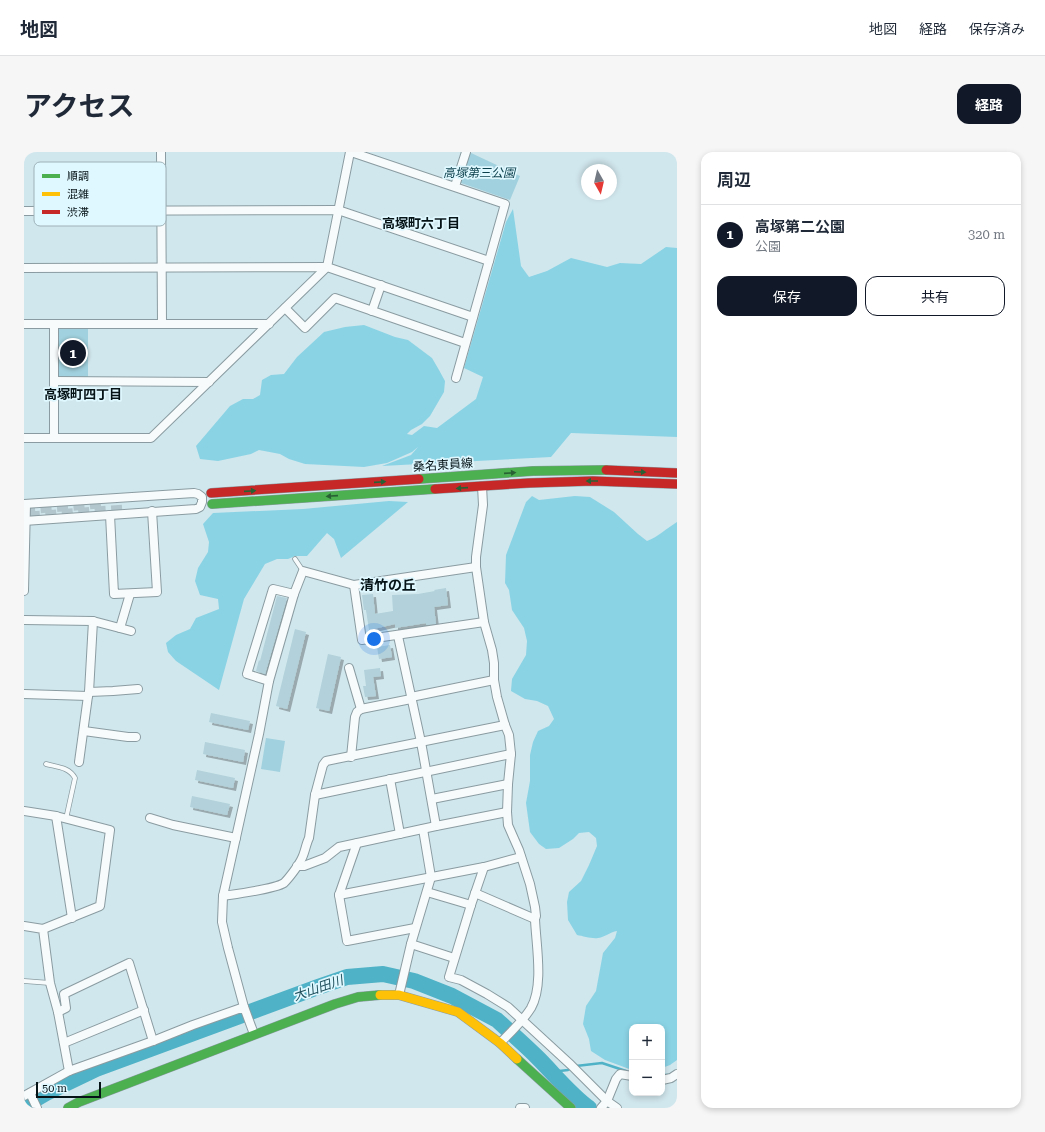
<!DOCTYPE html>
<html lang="ja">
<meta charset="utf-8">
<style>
:root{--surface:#fff;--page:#f6f6f7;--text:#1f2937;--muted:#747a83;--line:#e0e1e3;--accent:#111827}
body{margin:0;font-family:"Roboto Serif","Noto Sans JP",serif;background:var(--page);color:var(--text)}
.controls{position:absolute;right:12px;bottom:12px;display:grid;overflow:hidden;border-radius:8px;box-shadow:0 2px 6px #0003}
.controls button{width:36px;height:36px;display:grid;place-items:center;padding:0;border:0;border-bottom:1px solid var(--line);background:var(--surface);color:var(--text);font:20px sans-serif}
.compass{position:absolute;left:557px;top:12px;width:36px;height:36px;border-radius:50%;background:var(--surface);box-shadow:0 2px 6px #0003;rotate:172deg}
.scale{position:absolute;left:12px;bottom:10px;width:65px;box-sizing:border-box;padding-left:4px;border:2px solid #051317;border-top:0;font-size:11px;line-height:14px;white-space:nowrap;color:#051317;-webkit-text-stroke:3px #dff7fe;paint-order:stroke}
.you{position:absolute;left:350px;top:487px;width:14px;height:14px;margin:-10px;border:3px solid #fff;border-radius:50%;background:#1a73e8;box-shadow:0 0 0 6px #1a73e833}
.badge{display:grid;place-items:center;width:26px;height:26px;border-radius:50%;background:var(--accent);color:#fff;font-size:13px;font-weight:700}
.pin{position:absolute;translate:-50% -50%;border:2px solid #fff;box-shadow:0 1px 4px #0006}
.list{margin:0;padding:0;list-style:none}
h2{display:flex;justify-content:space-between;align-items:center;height:52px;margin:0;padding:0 16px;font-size:17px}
h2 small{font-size:13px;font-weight:400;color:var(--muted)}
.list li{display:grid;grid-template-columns:26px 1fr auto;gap:12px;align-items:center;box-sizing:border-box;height:60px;padding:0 16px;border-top:1px solid var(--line)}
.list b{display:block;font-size:15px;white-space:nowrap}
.list p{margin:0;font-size:13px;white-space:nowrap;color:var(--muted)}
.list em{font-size:13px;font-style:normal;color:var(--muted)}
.actions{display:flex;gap:8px;padding:12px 16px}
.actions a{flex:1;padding:9px 0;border:1px solid var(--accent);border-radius:12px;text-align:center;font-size:14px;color:var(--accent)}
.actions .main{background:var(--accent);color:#fff}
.map{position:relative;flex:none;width:653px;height:956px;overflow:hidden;border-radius:12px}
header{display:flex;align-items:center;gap:24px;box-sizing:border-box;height:56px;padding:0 20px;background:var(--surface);border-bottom:1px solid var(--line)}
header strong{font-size:19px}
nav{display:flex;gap:22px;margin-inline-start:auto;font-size:14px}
.intro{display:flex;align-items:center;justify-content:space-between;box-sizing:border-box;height:96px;padding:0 24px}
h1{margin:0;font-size:28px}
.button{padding:10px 18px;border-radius:12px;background:var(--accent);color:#fff;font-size:14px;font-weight:700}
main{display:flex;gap:24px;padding:0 24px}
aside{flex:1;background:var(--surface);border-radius:12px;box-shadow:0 2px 6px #0003}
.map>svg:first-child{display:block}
</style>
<header>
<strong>地図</strong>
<nav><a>地図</a><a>経路</a><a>保存済み</a></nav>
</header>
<div class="intro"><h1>アクセス</h1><a class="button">経路</a></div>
<main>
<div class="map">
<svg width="653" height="956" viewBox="0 0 653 956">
<defs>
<filter id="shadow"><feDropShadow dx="3" dy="3" stdDeviation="0" flood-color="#0004"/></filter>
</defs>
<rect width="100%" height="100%" fill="#d0e7ed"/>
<g fill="#a1d1de">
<path d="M445,0L496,24L486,48L437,31L435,29Z"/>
<path d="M36,176L64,177V226L36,227L33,224V179Z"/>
<path d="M242,586L261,589L256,620L237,617Z"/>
</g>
<g fill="#8ad3e5">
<path d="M489,57L497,114L505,125L523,119L547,106L583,115L596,111L617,112L642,95L653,96V285L547,281L527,305L358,314L387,303L394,295L388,300L363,311L340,315L281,312L265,307L256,302L235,298L227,302L194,309L176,307L172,294L206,254L219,247H229L236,243L238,228L247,223L260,222L273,205L300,180L321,175L340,173L371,185L384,188L408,206L415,218L421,229L420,240L406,264L398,272L387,278L383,282L388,283L400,274L413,276L452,247L459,225L440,216L482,70Z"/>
<path d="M508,344L515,348L551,344L566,345L590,360L614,382L623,389C634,385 643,376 653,370V908L646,913L638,916V875H608V918L581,908L567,899L565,887L559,872L562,854L572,839L579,801L591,786L593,779C586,780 579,786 574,786C568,787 559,784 553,783L544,768L543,750L545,740L557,729L565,713L573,694L572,686L565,680L555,681L549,687L535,696L522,697L515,692L506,680L502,651L506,629V603L509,590L514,579L525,574L530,567L524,554L513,549L501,547L487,539L488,527L502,503L503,489L500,476L488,458L485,438L481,431L482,403L502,350Z"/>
<path d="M365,349L384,350L317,406L310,387L303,381L283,404H271L264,407H253L241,412L220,447L195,538L152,509L144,500L142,491L152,483L166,477L172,466L195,457L194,447L176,443L171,429L174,416L184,400L185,390L179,372L189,361L279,357Z"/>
</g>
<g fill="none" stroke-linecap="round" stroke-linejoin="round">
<g stroke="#4fb2c6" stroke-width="2.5">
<path d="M527,920L544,918L552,914L578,911L602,919"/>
<path d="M638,923H644"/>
</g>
<path stroke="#4fb2c6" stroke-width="16" d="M0,954L22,941L72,917L294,835L323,825L359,822L390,829L428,844L473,868C487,881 501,893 514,906C531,923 546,942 565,956"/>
</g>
<g fill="#b2d1da" filter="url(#shadow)">
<path d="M422,436L424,453L410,455L412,472L402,473V471L371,476V472L345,478L342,458H340L338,443L349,442L351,462L369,459L368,443L394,442L411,439L410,438Z"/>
<path d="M253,444L263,446L241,522L232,519L235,508L236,509Z"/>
<path d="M271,477L282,480L263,557L252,554Z"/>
<path d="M366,493L368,505L355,507L353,495Z"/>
<path d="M304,502L317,505L305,559L292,556Z"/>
<path d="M356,516L357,524L349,525L352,544L341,545L339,534H342L340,518Z"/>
<path d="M187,561L226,569L224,578L185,570Z"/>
<path d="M181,590L221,598L219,610L179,602Z"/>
<path d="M173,618L211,626L209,636L171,628Z"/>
<path d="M168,644L206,652L203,663L166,655Z"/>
</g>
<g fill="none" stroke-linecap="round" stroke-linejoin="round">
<g stroke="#b2c7cd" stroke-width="11" stroke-dasharray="11 5.5" stroke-linecap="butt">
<path d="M0,357L77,351"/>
<path d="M5,365L100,358"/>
</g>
<g stroke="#8a9ca1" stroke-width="5.5">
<g id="lane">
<path d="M271,407L279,419"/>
<path d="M22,612C33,615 45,615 51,626L42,667"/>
<path d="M0,829L26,831"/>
</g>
</g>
<g stroke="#8a9ca1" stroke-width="10">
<g id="street">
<path d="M137,0L138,172"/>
<path d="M327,0L481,52L432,226"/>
<path d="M431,34L442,0"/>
<path d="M0,59L314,58L465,109"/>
<path d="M0,116L303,115L449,165"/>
<path d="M261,156L281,176L311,146L441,191"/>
<path d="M348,159L357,133"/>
<path d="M0,172H245"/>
<path d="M30,172V286"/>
<path d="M30,229L185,230"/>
<path d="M0,286H127L303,115L326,0"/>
<path d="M458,334L459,353L452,405V415L460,470L468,498L470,511V528L473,545L481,573L485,583L487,602L484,632L483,660L484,673L495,698L506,732L511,755L512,764L511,767C512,793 520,833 507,856C499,869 487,880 476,891"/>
<path d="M0,352L170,341L174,342L178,345V350L176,355L172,357L0,369"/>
<path d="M86,363L90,442L133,440L128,359"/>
<path d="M330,433L338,488L460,470"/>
<path d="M0,439L2,352"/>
<path d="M0,468L69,469L65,540L64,544L0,542"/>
<path d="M69,469L107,479"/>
<path d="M96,476L106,442"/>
<path d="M374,484L397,590L412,674"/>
<path d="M325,516L337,557"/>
<path d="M245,529L223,522L249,437L270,442"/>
<path d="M65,540L89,539L114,537"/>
<path d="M387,545L470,528"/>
<path d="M60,579L104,585H112"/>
<path d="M327,605L331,565L333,560L337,557L387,547"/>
<path d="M55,610L64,544"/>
<path d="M366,627L376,682"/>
<path d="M291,643L487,602"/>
<path d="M408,647L484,632"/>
<path d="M0,659L32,664L86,678L76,754L19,777"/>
<path d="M32,664L48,766"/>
<path d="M126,666L149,673L212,686"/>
<path d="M333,691L315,743L323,789L391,776"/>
<path d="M273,714H280L301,706L315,695L412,674L483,660"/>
<path d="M460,715L447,753L425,825L437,828L463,842L484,855L547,913L583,949L593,956"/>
<path d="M403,740L447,753"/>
<path d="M451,741L511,767"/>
<path d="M315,743L460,715L497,705"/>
<path d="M199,744C212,742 251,737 260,731C265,726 275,713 278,706C281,700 282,692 285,686L291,643L299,613L302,609L481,573"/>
<path d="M0,774L19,777L26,831L34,860L45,919"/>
<path d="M387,792L430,806"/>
<path d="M375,843L387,792L407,725L399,677"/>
<path d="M220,855L204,796L198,770L199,744L235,582L245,529L270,442L279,419L330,433L452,415"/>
<path d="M34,860L42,856L40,842L105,811L129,889"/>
<path d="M40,891L120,858"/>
<path d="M638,928L647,926L653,922"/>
<path d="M6,941L13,956"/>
<path d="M0,944L45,919L129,889L169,873L220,855L230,882"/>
<path d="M496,956H501"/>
<path d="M577,956L583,949L592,927L596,922L608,924"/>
</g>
</g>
<g stroke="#8a9ca1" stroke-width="10">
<g id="fast">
<path d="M395,327L509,319L582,318"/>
<path d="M188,352L411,337"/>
<path d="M493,907L547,956"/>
<path d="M44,956L55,950L311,852L334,845L356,843"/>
</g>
</g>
<g stroke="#8a9ca1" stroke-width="10">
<path id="slow" d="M356,843H375L434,860L476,891L493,907"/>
</g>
<g stroke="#8a9ca1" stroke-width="10">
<g id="jam">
<path d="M582,318L653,321"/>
<path d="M411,337L505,331L569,329L653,332"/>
<path d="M187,341L395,327"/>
</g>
</g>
<use href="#lane" stroke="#f8fbfc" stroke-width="4"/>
<use href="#street" stroke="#f8fbfc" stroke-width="8"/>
<use href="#fast" stroke="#4caf50" stroke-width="9"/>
<use href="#slow" stroke="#ffc107" stroke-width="9"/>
<use href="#jam" stroke="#c62828" stroke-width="9"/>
</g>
<defs><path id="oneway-solid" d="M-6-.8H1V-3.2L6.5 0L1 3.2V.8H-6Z"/></defs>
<g fill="#286134">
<use href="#oneway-solid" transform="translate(616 320) rotate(2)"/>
<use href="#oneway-solid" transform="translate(486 321) rotate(-4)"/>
<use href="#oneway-solid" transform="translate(568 329) rotate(180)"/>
<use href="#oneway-solid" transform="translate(356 330) rotate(-4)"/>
<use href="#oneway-solid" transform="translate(438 336) rotate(176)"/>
<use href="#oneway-solid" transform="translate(226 339) rotate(-4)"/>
<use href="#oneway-solid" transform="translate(308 344) rotate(176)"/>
</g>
<g text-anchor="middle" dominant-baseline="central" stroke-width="3.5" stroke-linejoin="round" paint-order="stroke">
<g font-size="12" font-style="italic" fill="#093e4a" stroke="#dff7fe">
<text x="455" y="21">高塚第三公園</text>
</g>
<g font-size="12" fill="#051317" stroke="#dff7fe">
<text transform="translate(419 313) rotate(-4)">桑名東員線</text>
</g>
<g font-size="13" font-weight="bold" fill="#051317" stroke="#dff7fe">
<text x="397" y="71">高塚町六丁目</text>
<text x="59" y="242">高塚町四丁目</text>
</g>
<g font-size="13" font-style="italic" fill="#20515d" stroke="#dff7fe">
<text transform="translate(294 836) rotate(-19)">大山田川</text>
</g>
<g font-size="14" font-weight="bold" fill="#051317" stroke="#dff7fe">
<text x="364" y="433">清竹の丘</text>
</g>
</g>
<rect x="10" y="10" width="132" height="64" rx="6" fill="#dff7fe" stroke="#9eb3b9" stroke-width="1"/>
<rect x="18" y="22" width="18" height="4" fill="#4caf50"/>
<rect x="18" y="40" width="18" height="4" fill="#ffc107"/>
<rect x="18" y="58" width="18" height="4" fill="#c62828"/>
<g font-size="11" fill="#051317">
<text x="43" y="28">順調</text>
<text x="43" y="46">混雑</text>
<text x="43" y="64">渋滞</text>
</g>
</svg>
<div class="controls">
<button>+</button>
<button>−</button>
</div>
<svg class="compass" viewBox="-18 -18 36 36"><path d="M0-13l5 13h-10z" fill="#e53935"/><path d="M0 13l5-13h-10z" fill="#747a83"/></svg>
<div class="scale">50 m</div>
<div class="you"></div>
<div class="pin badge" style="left:49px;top:201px">1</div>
</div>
<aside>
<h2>周辺<small></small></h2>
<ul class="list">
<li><span class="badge">1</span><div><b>高塚第二公園</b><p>公園</p></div><em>320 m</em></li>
</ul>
<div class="actions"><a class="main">保存</a><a>共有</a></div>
</aside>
</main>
